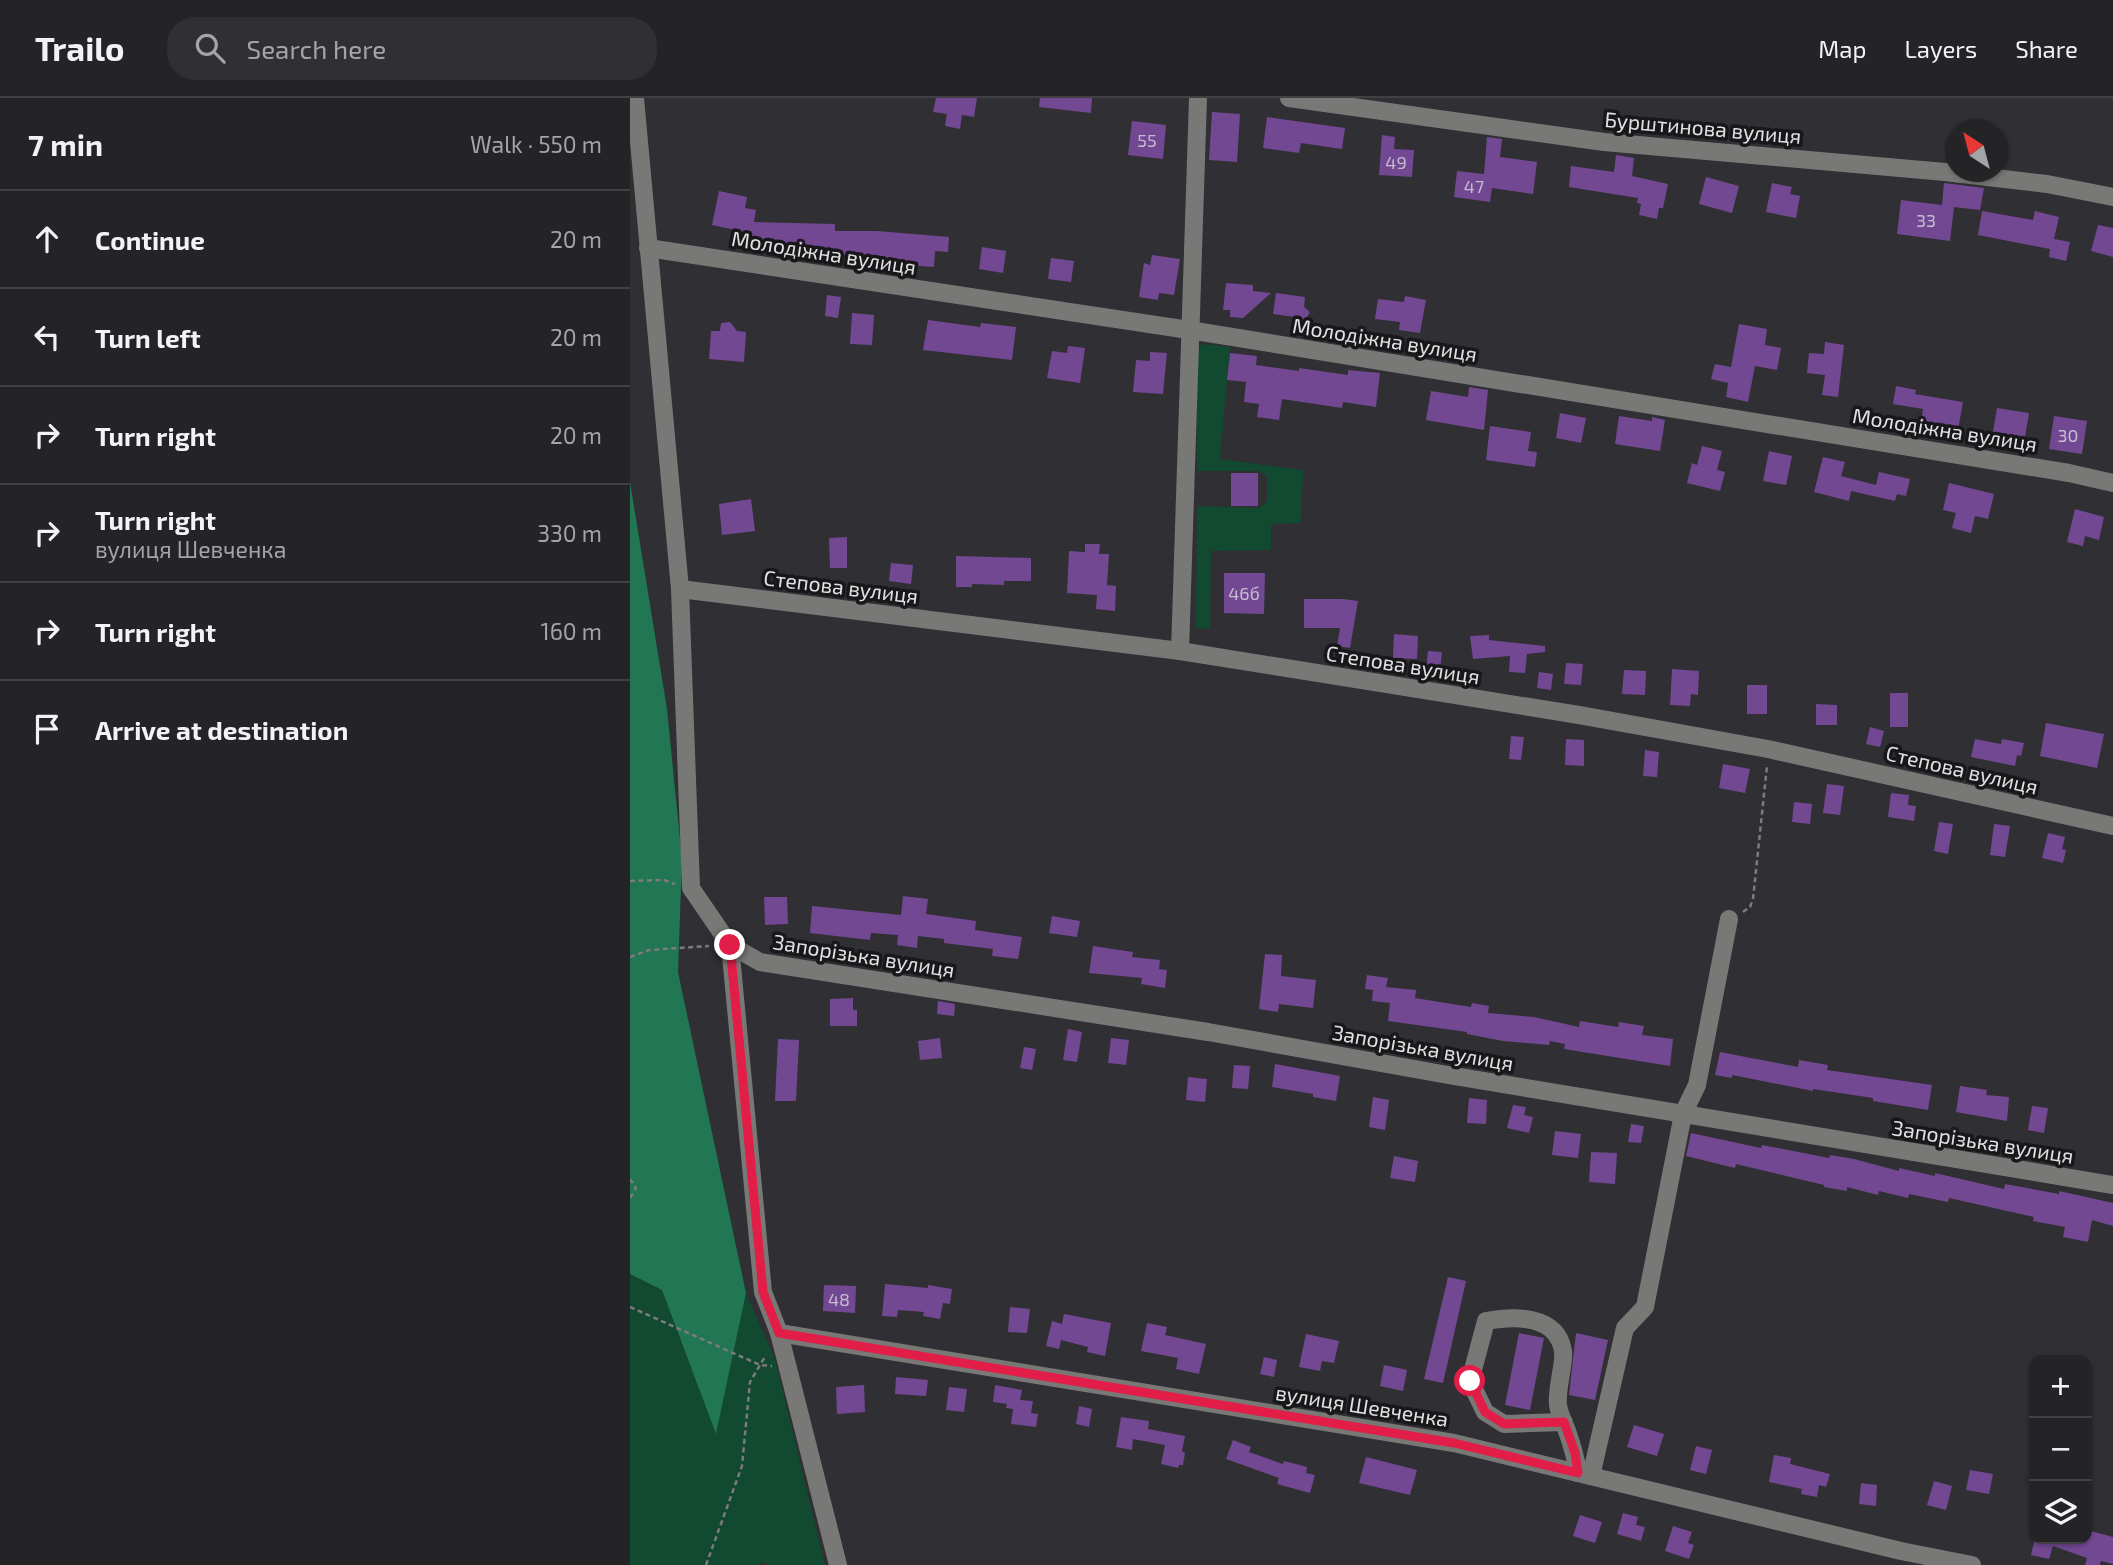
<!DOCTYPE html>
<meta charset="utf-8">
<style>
:root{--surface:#242326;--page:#302f32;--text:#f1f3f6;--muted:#a3a4a7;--line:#414043}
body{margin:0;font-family:"Exo 2",sans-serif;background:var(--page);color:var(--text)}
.controls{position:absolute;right:21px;bottom:21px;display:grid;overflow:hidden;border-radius:14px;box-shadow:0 2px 5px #0004}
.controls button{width:63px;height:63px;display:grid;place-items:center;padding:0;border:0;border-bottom:2px solid var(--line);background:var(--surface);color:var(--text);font:35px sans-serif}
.compass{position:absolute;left:1315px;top:21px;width:63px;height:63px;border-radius:50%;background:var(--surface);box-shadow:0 2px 5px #0004;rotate:324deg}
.stop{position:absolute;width:21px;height:21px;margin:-16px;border:5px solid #e11d48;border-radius:50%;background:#fff}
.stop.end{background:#e11d48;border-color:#fff;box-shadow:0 2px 7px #0008}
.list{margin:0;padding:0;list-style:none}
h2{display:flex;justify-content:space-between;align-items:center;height:91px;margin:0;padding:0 28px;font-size:30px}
h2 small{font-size:23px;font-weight:400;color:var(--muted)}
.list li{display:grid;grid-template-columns:46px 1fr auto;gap:21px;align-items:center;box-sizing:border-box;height:98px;padding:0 28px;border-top:2px solid var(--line)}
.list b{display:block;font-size:26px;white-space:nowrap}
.list p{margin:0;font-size:23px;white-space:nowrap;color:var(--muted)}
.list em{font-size:23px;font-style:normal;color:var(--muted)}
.icon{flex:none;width:38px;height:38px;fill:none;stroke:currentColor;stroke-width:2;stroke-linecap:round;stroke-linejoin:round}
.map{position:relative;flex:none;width:1483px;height:1467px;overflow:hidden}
header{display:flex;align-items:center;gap:42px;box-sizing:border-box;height:98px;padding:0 35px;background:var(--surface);border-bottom:2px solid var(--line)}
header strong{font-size:33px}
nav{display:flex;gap:38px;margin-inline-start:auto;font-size:24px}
.search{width:490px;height:63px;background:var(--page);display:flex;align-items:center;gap:18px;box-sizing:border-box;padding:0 24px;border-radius:28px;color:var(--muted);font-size:26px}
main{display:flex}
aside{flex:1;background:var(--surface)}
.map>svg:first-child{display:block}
</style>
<header>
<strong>Trailo</strong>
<div class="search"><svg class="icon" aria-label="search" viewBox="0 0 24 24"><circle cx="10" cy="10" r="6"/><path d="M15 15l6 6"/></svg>Search here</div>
<nav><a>Map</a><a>Layers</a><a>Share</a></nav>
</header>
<main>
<aside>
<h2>7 min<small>Walk · 550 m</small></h2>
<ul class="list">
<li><svg class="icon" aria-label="ahead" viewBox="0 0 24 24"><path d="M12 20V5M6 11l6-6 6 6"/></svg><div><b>Continue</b></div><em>20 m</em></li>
<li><svg class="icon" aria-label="left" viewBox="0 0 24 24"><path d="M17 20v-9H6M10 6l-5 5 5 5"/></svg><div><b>Turn left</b></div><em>20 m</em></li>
<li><svg class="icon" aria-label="right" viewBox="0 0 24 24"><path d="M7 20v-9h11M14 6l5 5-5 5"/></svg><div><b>Turn right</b></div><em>20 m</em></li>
<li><svg class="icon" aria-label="right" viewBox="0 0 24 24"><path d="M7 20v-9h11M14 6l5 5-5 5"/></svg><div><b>Turn right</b><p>вулиця Шевченка</p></div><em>330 m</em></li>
<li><svg class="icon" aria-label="right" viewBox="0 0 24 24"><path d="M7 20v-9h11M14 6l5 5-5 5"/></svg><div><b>Turn right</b></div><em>160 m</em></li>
<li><svg class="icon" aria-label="arrive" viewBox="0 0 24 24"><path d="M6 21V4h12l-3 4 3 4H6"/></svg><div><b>Arrive at destination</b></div></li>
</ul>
</aside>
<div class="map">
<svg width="1483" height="1467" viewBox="0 0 1483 1467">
<rect width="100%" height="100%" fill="#302f33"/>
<g fill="#114931">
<path d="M572,246L600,249L590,361L673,372L671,425L641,426V452L581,453L580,531L566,530L567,408L629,410L637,403V378L629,373H567L566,251Z"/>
<path d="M0,1176L32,1192L86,1335L116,1195L145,1261L195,1467H138L132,1463L129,1467H0Z"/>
</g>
<path fill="#217653" d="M0,384L37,611L52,761L48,874L116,1195L86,1336L32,1192L0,1176Z"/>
<g fill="#734892">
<path d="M306,0H347L344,19L332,17L330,31L315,28L317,16L303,14Z"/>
<path d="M410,0H462L461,15L409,9Z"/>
<path d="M582,14L610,16L607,64L579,62Z"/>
<path d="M637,19L715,30L712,51L671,45L669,55L633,50Z"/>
<path d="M502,23L536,27L533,61L498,57Z"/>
<path d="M752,37L765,39L764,51L784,52L782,79L749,77Z"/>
<path d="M857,39L872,41L870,59L907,64L903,96L862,90L860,104L824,99L827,73L854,76Z"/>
<path d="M986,57L1004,60L1002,78L1038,86L1033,110H1029L1027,121L1009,117L1011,106L1007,105L1008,100L939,89L941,68L984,74Z"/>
<path d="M1076,79L1109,88L1102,115L1069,106Z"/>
<path d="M1142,85L1162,89L1160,96L1170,98L1166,120L1136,114Z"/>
<path d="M1314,85L1354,90L1350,112L1324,109L1320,143L1267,136L1271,102L1312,107Z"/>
<path d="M89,93L117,99L115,110L126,112L124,124L205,126V133H247L319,139L318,154L305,153L304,169L217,163L218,157L171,156L170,161L115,153L119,135L82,127Z"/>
<path d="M1352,113L1403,122L1405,113L1429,119L1424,141L1440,144L1436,163L1419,159L1420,151L1348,137Z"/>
<path d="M1468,127L1483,130V159L1461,153Z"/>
<path d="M352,149L376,153L373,175L349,171Z"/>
<path d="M522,157L550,161L544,197L529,195L528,202L509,199L514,165L520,167Z"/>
<path d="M421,160L444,163L441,184L418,181Z"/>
<path d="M596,185L623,187V193L641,195L613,220L600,219V212H593Z"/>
<path d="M646,195L675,199L674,209L680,214L675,222H667L665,219L643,216Z"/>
<path d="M197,197L211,199L208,220L195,218Z"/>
<path d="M775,198L796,202L790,235L769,232L770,224L745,221L748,201L774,204Z"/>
<path d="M222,215L244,217L242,247L220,246Z"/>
<path d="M298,222L350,229L351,225L386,229L382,262L293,252Z"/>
<path d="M100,224L107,233L116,234L114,264L79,261L81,233H90L91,225Z"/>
<path d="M1109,226L1137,231L1135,247L1151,250L1147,272L1125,268L1118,304L1096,299L1098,285L1081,281L1085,266L1101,269Z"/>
<path d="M1195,244L1214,247L1208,299L1192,297L1195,277L1177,275L1179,255L1194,256Z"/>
<path d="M438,248L455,250L450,285L417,280L422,253L437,255Z"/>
<path d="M520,254L537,255L533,296L503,294L506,262L520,263Z"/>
<path d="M600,255L627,258L626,267L669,273V270L718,277V272L750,275L746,309L713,304L712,310L652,301L649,322L627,319L629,306L614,304L616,284L597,282Z"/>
<path d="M1266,288L1286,292L1285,296L1333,304L1328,332L1291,325L1293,311L1263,306Z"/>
<path d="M839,289L858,292L854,332L796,322L801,293L838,299Z"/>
<path d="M1367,310L1399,315L1395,339L1363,334Z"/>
<path d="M930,315L956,320L951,345L926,340Z"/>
<path d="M989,318L1022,323V319L1035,322L1030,353L985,346Z"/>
<path d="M1424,318L1457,323L1452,356L1419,351Z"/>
<path d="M860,328L901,334L898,353L907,354L905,369L856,362Z"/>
<path d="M1072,348L1092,353L1087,372L1095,374L1090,393L1057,385L1062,365L1067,367Z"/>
<path d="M1139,353L1162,358L1156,387L1133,383Z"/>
<path d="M1193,359L1215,364L1211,378L1246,387L1249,374L1280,381L1276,398L1267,396L1265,403L1221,393L1219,403L1184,394Z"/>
<rect x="601" y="375" width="27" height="33"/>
<path d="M1319,385L1364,396L1358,421L1345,418L1341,435L1322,430L1326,415L1313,412Z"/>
<path d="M121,401L125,433L92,437L89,406Z"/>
<path d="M1445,411L1474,419L1469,442L1455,438L1453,448L1437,444Z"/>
<path d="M217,439V470H200L199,440Z"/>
<path d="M455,446H470L469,456H479L477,487L486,488L485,513L466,511L467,497L437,495L439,453L455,454Z"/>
<path d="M326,458L401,460V483H374V487L342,486V489H326Z"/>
<path d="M261,465L283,467L281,486L259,483Z"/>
<path d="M594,475H635L634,516L594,515Z"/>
<path d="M674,501H713L728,503L720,550L707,548L710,530H674Z"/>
<path d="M764,536L788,538L787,561L763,560Z"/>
<path d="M859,537V542L915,548V554L897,556L895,575L879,574L880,558L843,561L840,538Z"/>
<path d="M798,553L812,554L810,573L796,572Z"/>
<path d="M936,565L953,566L951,587L934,586Z"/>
<path d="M1042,571L1069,573L1068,597L1061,596L1060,608L1040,607Z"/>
<path d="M994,572L1016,573L1015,597L992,596Z"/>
<path d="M909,574L923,576L921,592L907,590Z"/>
<rect x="1117" y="587" width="20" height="29"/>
<rect x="1260" y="595" width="18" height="34"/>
<path d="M1186,606L1207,607V627H1186Z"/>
<path d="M1416,625L1474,636L1467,670L1410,658Z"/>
<path d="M1240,629L1254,633L1250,649L1236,646Z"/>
<path d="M881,638L894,639L891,662L879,661Z"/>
<path d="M936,641L954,642V668L935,667Z"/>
<path d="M1345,641L1371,646L1372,641L1394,645L1391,658L1387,657L1385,668L1341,659Z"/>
<path d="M1015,652L1029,654L1027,679L1013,678Z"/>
<path d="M1093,666L1120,671L1115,695L1089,690Z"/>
<path d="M1197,686L1214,688L1210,717L1193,715Z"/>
<path d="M1261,695L1279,697L1278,707L1286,708L1284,723L1258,719Z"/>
<path d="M1164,704L1182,706L1180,726L1162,724Z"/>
<path d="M1309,724L1323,726L1318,756L1304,753Z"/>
<path d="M1364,726L1380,728L1375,759L1360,757Z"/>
<path d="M1418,735L1435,739L1432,751L1436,752L1433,765L1412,760Z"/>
<path d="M273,798L298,801L296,816L346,823L345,832L392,839L388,861L362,858L363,851L314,845V841L288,838L287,850L267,847L268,837L241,835L240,842L180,835L182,808L271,817Z"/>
<path d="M134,799H157L158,826L135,827Z"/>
<path d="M422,818L450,823L447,839L419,835Z"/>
<path d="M463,848L503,854L502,859L530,862L529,871L537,872L535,890L511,886L512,880L459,875Z"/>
<path d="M635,856L652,857L651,878L686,882L683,910L649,906L648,914L629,911Z"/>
<path d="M737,877L758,880L756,889L786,892L785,900L841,909L842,905L859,908L858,915L904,919L949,929L950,923L988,929L989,924L1014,928L1012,937L1043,941L1040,968L934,951L935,946L920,943L919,947L873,943L837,936V934L758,923L760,905L742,903L743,892L735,891Z"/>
<path d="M223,900V912H227V928H200V901Z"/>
<path d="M308,903L325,906L324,918L307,916Z"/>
<path d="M438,931L452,934L447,964L433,962Z"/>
<path d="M310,940L312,960L290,962L288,943Z"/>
<path d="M481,940L499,942L496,967L478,965Z"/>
<path d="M148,941L169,942L166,1003H145Z"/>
<path d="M394,949L406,951L402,972L390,970Z"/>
<path d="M1090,954L1168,969L1169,962L1198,967L1197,972L1302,987L1298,1012L1243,1003V1000L1183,991V993L1102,977V980L1085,977Z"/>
<path d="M645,966L710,978L706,1003L683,999V996L642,989Z"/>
<path d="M604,967L620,968L618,991L602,990Z"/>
<path d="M558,979L577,981L575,1004L556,1002Z"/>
<path d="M1330,988L1357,992L1356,997L1379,999L1377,1023L1326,1014Z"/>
<path d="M743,999L759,1002L755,1032L739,1029Z"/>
<path d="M839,1000L857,1002L856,1026L837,1025Z"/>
<path d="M883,1007L896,1009L894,1017L903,1019L899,1035L877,1030Z"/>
<path d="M1402,1008L1418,1010L1414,1035L1398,1032Z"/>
<path d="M1001,1026L1014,1028L1011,1045L998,1044Z"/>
<path d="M925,1033L951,1036L948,1060L922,1057Z"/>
<path d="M1061,1035L1131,1050L1132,1047L1199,1060L1200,1057L1224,1061L1269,1073V1070L1305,1078V1075L1374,1091L1375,1086L1429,1096V1093L1483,1105V1128L1462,1122L1458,1144L1433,1139L1435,1129L1403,1123L1404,1119L1319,1100L1318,1104L1279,1096L1278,1100L1249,1093L1248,1097L1217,1089V1093L1194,1089V1087L1106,1066L1105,1070L1056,1058Z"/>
<path d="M961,1054L987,1055L985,1086L959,1084Z"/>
<path d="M764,1058L788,1063L785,1084L760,1080Z"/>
<path d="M818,1179L836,1183L813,1285L794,1281Z"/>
<path d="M255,1186L298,1190V1187L322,1191L320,1206L313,1205L310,1221L293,1218L294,1214L268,1212L267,1219L252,1218Z"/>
<path d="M194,1187L226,1188L225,1215L193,1213Z"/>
<path d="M380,1209L400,1211L397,1235L378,1234Z"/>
<path d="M434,1216L481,1225L475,1258L457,1254L458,1249L431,1242L429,1251L416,1248L422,1223L432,1226Z"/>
<path d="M517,1225L537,1229L535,1237L576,1246L569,1276L546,1271L548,1260L511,1253Z"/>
<path d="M889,1235L914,1240L900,1312L875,1307Z"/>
<path d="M946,1235L978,1242L965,1302L939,1297Z"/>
<path d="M676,1236L709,1243L704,1265L692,1263L690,1273L669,1269Z"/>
<path d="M634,1259L647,1262L644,1279L630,1276Z"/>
<path d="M754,1267L777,1272L773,1293L750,1288Z"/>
<path d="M266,1279L298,1282L296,1298L265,1296Z"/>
<path d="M234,1287L235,1314L207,1316L206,1289Z"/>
<path d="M365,1287L392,1292L390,1302L403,1303L401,1315L408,1316L406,1329L381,1326L383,1311L376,1310L377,1306L363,1304Z"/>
<path d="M319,1289L337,1291L334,1314L316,1312Z"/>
<path d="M449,1308L462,1311L459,1329L446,1326Z"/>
<path d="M491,1319L519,1323L518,1331L555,1338L552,1353L555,1355L553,1367H549L548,1370L531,1366L535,1347L503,1341L502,1352L486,1349Z"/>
<path d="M1004,1327L1034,1336L1027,1358L997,1349Z"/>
<path d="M603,1342L621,1349L619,1354L653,1366L654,1363L677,1369L676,1375L685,1377L680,1395L647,1386L649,1380L596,1361Z"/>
<path d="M1066,1348L1082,1352L1076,1376L1060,1372Z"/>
<path d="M1144,1357L1161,1360L1160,1366L1200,1376L1196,1389L1189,1387L1187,1399L1171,1396L1172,1391L1139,1384Z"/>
<path d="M736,1359L787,1372L780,1397L729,1385Z"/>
<path d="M1340,1372L1363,1376L1359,1396L1336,1392Z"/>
<path d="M1304,1383L1322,1388L1316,1412L1297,1407Z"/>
<path d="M1231,1385L1247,1387L1246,1408L1229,1406Z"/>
<path d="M993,1415L1008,1419L1006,1427L1015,1429L1011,1443L987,1436Z"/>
<path d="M950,1417L972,1424L965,1445L943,1438Z"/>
<path d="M1043,1428L1062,1434L1058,1445L1064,1447L1059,1461L1035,1453Z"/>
<path d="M1457,1432L1483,1439V1466L1471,1463L1470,1467H1455L1457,1460L1423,1448L1419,1461L1401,1457L1405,1441H1457Z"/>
</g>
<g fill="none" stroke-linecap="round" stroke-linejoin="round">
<g stroke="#7c7b7e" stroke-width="2.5" stroke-dasharray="5 3.5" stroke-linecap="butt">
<path d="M0,783L34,782L45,786"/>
<path d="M1113,814L1120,809L1123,801L1137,668"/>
<path d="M0,859L19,852L79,848"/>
<path d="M0,1081L6,1090L0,1100"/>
<path d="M0,1209L130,1267L142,1268"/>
<path d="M76,1467L112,1368L120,1284L136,1257"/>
</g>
<g stroke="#787977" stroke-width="18">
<path d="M5,0L50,491L61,790L100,847L133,1194L149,1235L208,1467"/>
<path d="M659,0L974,44L1315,74L1417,86L1483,99"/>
<path d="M18,150L559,232L1439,375L1483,385"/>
<path d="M50,491L550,553L949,617L1138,651L1483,728"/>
<path d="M550,553L568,0"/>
<path d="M100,847L130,864L578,934L818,977L1483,1087"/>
<path d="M149,1235L824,1345L1271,1453L1342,1467"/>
<path d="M934,1324L874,1326L855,1314L840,1283L856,1223C883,1218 927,1216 933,1253C935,1265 926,1291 928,1307C929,1315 934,1325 937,1333C942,1347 946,1360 948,1375"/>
<path d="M961,1378L995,1230L1015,1209L1053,1016L1067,987L1099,821"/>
</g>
</g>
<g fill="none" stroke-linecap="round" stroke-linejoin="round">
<path stroke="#e11d48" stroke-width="9" d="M100,847L133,1194L149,1235L824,1345L948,1375L945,1355L934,1324L874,1326L855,1314L840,1283"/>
</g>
<g text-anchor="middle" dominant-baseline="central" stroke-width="7" stroke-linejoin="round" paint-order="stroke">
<g font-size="18" fill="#c6bbcf">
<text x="517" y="42">55</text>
<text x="766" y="64">49</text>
<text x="844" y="88">47</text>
<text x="1296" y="122">33</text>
<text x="1438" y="337">30</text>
<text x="614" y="495">46б</text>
<text x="209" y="1201">48</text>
</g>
<g font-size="21" fill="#e1e1e3" stroke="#181719">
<text transform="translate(1073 29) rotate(5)">Бурштинова вулиця</text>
<text transform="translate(194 154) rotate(9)">Молодіжна вулиця</text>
<text transform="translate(755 241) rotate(9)">Молодіжна вулиця</text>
<text transform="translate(1315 331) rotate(9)">Молодіжна вулиця</text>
<text transform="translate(211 488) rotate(7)">Степова вулиця</text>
<text transform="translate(773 566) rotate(9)">Степова вулиця</text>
<text transform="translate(1332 671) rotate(13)">Степова вулиця</text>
<text transform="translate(234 857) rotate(9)">Запорізька вулиця</text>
<text transform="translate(793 949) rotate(10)">Запорізька вулиця</text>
<text transform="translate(1353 1043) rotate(9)">Запорізька вулиця</text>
<text transform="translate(732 1307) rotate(9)">вулиця Шевченка</text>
</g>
</g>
</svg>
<div class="controls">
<button>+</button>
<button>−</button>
<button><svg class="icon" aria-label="layers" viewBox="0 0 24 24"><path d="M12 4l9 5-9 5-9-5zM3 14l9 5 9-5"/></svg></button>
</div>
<svg class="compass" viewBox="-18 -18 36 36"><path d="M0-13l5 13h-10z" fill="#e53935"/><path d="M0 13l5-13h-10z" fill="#a3a4a7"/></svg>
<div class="stop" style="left:840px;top:1283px"></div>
<div class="stop end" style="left:100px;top:847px"></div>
</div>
</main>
